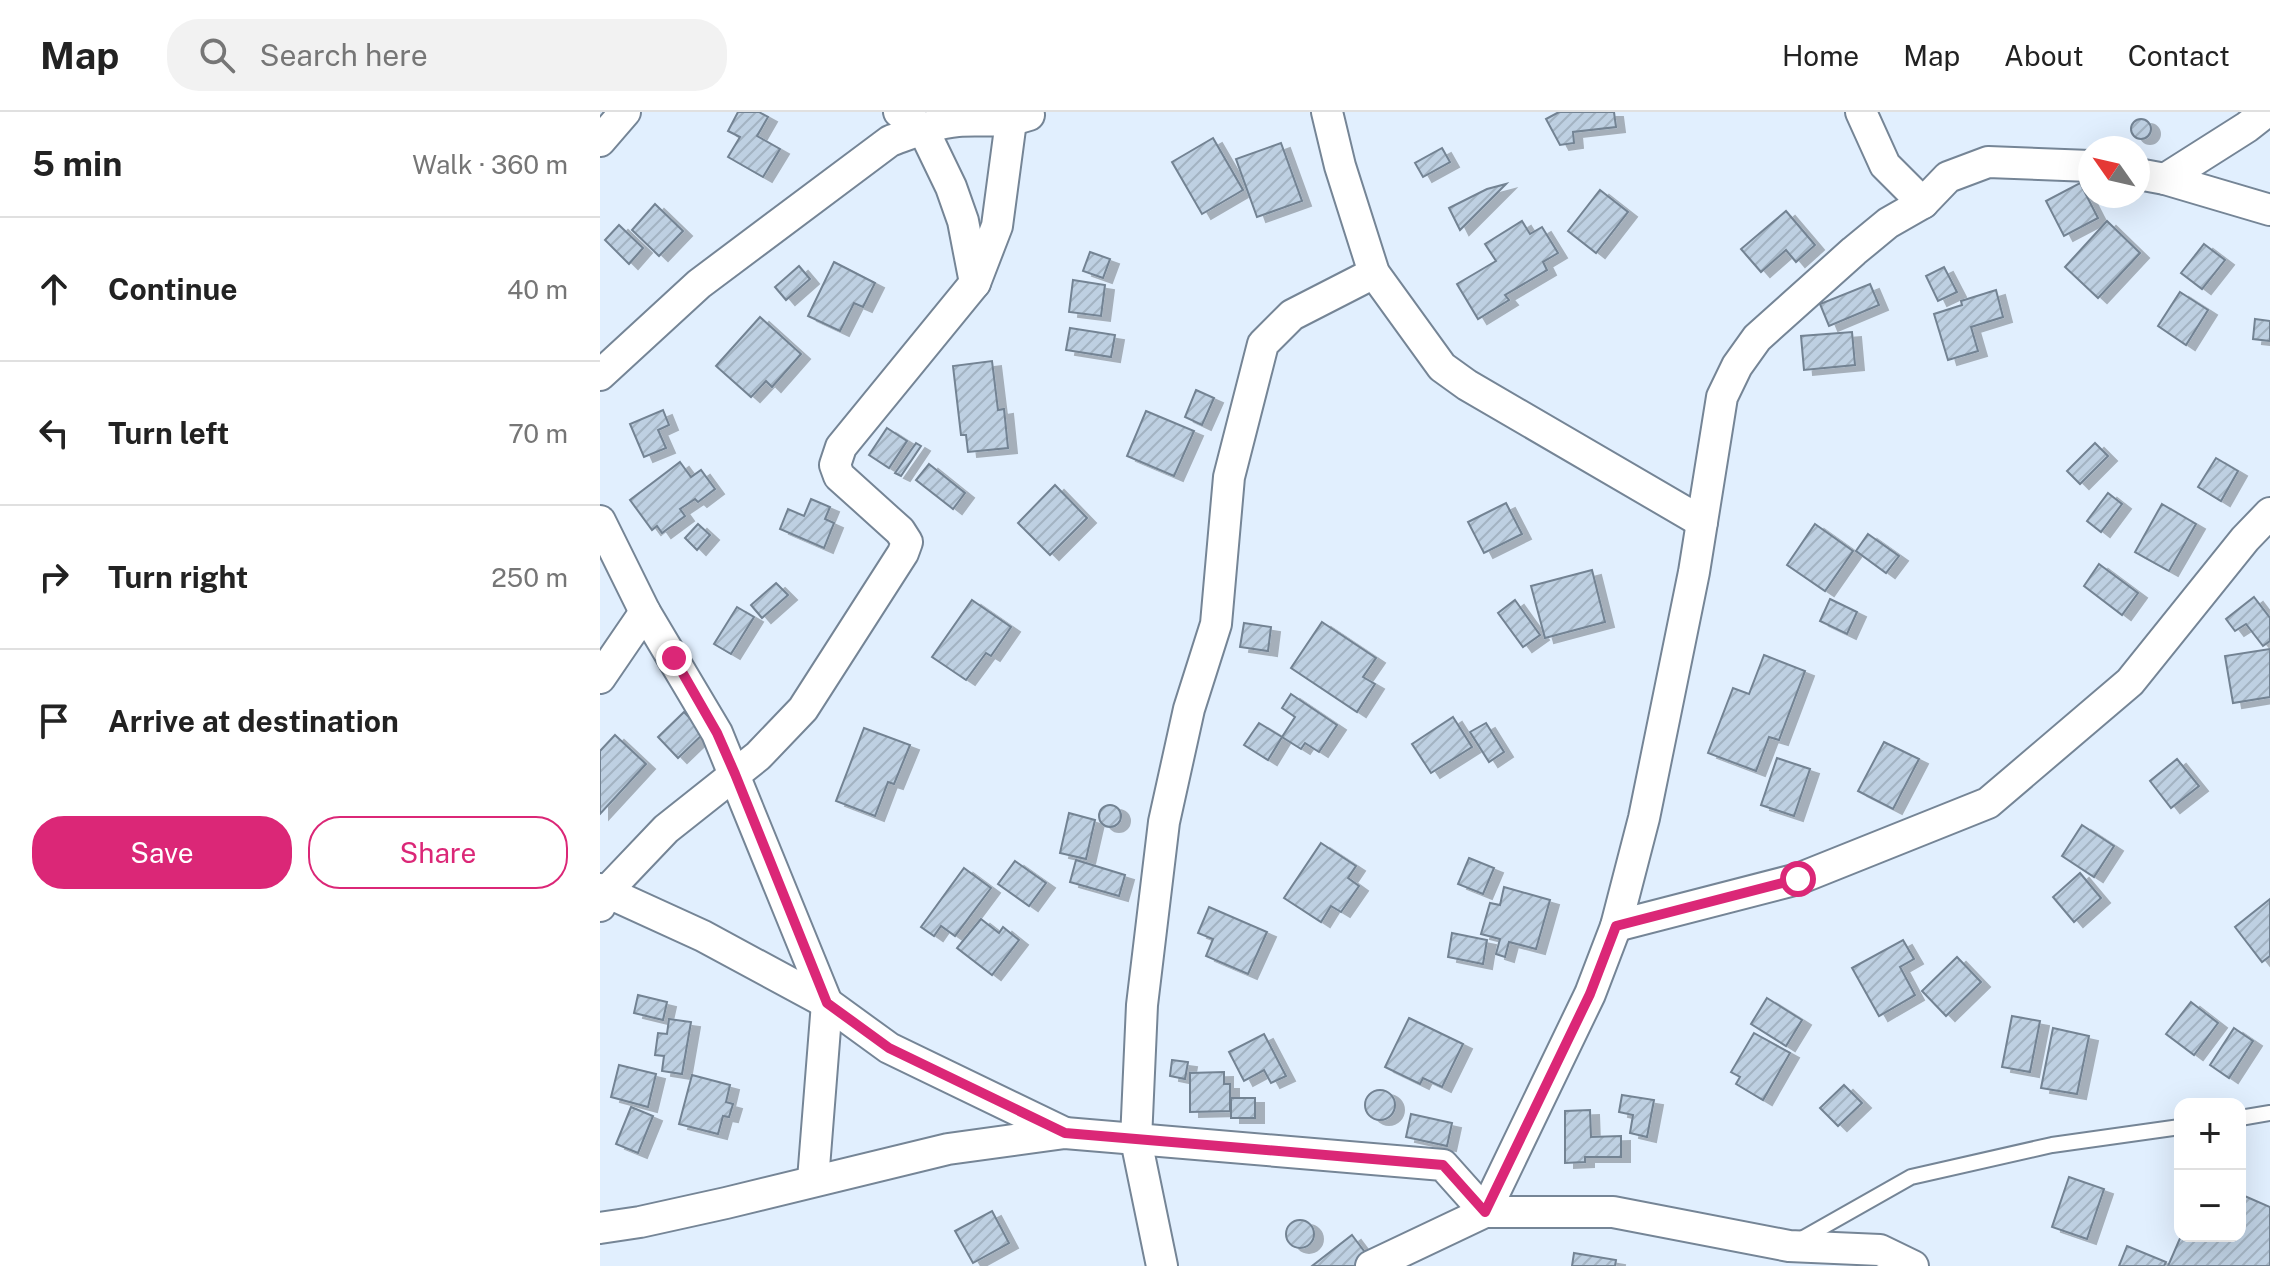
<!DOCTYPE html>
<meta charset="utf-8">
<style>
:root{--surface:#fff;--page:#f2f2f2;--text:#222;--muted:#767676;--line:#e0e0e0;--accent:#db2777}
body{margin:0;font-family:"Public Sans",sans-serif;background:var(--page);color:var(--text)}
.controls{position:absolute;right:24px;bottom:24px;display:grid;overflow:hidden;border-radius:16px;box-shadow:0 8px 32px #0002}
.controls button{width:72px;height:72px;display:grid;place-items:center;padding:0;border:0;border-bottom:2px solid var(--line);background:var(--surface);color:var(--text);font:40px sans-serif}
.compass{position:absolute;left:1478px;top:24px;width:72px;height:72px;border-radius:50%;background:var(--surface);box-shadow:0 8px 32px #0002;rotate:304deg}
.stop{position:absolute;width:24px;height:24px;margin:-18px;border:6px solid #db2777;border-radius:50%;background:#fff}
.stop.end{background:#db2777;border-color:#fff;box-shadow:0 2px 8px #0008}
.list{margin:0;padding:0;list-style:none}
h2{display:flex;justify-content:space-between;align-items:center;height:104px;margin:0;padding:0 32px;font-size:34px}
h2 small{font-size:26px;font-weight:400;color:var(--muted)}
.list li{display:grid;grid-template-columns:52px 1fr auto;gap:24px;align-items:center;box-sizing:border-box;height:144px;padding:0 32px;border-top:2px solid var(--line)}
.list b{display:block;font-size:30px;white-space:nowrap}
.list em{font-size:26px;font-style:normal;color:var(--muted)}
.actions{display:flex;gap:16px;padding:24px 32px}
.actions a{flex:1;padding:18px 0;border:2px solid var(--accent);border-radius:32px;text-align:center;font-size:28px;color:var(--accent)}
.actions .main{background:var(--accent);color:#fff}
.icon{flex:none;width:44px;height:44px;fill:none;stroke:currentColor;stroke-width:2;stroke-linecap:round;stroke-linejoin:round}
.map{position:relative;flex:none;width:1670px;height:1154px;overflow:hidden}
header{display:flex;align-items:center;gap:48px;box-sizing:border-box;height:112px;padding:0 40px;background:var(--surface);border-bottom:2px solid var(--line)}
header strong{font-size:38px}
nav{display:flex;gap:44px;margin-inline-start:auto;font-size:28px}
.search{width:560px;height:72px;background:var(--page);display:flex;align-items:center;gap:20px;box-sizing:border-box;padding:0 28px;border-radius:32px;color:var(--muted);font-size:30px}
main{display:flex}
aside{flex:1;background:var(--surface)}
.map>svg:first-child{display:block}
</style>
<header>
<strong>Map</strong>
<div class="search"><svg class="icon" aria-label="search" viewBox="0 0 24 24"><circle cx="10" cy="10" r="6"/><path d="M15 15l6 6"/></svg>Search here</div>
<nav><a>Home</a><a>Map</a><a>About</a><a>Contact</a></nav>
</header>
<main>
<aside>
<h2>5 min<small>Walk · 360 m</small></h2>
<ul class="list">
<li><svg class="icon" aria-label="ahead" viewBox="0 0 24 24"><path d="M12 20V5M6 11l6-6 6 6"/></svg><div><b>Continue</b></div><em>40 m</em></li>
<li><svg class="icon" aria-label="left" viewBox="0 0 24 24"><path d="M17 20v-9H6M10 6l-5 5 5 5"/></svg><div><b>Turn left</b></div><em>70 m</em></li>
<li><svg class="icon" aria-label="right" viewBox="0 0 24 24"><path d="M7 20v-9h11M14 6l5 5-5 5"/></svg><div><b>Turn right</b></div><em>250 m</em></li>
<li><svg class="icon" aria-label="arrive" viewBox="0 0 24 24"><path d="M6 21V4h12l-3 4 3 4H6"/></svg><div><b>Arrive at destination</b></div></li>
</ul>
<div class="actions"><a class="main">Save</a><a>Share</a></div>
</aside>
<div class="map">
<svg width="1670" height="1154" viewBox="0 0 1670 1154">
<defs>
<pattern id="building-hatch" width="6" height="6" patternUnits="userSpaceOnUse" patternTransform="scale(2)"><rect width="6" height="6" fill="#bed0e2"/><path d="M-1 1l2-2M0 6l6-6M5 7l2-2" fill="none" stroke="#a3b3c2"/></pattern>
<filter id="shadow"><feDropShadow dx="9" dy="5" stdDeviation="0" flood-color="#0004"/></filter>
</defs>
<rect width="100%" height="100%" fill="#e1effe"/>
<g fill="url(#building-hatch)" stroke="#738393" stroke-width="2" filter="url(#shadow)">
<path d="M138,0H159L168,5L157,24L180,37L163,65L128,45L140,25L128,19Z"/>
<path d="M959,0H1014L1016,15L973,20L974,31L960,33L946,7Z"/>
<circle cx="1541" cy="17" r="10"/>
<path d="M613,26L643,78L602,102L572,50Z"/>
<path d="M681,31L702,89L657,105L636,47Z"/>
<path d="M842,36L850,50L823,65L815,51Z"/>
<path d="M1480,71L1498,106L1464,124L1446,89Z"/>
<path d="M906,72L860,118L849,96L887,77Z"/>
<path d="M1000,78L1028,100L996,141L968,119Z"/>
<path d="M55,92L83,119L59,144L32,118Z"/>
<path d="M1186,99L1215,133L1196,150L1186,138L1161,160L1141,137Z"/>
<path d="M922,109L930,122L942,115L958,141L943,150L947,158L905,183L909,188L878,207L857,172L896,149L885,132Z"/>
<path d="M1507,109L1540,141L1498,186L1465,155Z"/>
<path d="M19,113L43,136L29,152L5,128Z"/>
<path d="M1604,132L1625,148L1602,177L1581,161Z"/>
<path d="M490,140L510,147L503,166L483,159Z"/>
<path d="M234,150L275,171L263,195L254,191L240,219L208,204Z"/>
<path d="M199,154L210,167L186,188L175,175Z"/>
<path d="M1344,155L1357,180L1338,189L1326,164Z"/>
<path d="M473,168L505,173L501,204L469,200Z"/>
<path d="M1270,172L1279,193L1229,214L1220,192Z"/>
<path d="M1396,178L1403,205L1371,215L1378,239L1348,248L1334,202L1362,193L1361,189Z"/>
<path d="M1580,180L1608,198L1586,233L1558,214Z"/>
<path d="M160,205L201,242L172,275L166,269L151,285L116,254Z"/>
<path d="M1655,207L1670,209V229L1653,227Z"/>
<path d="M470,216L515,223L511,245L466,238Z"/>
<path d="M1252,220L1255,253L1204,258L1201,224Z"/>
<path d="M392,249L398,298L404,297L408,336L368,340L366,323H361L353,254Z"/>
<path d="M596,278L614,286L602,313L585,305Z"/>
<path d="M63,298L69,313L58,318L66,336L44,345L30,312Z"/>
<path d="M546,299L594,319L574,364L527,344Z"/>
<path d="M287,316L307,329L289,356L269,343Z"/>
<path d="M316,331L321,334L301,364L295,361Z"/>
<path d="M1495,331L1508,344L1480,372L1467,359Z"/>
<path d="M1616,346L1638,359L1621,389L1598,375Z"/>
<path d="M80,350L91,365L101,358L115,377L98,390L95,387L80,397L85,404L62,421L57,414L52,418L30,388Z"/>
<path d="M329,352L365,381L353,397L316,368Z"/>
<path d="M455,373L487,406L450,443L418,411Z"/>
<path d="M1508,381L1522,392L1501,420L1487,409Z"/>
<path d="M211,387L230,395L225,407L234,411L224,436L180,417L188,397L204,404Z"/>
<path d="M906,391L922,422L884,441L868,410Z"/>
<path d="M1562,392L1596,412L1569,459L1535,440Z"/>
<path d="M98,412L110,423L97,438L85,426Z"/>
<path d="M1215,412L1253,439L1225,479L1187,453Z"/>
<path d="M1268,422L1299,444L1286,461L1256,439Z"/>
<path d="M1499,452L1538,481L1522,503L1484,474Z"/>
<path d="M992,458L1005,510L945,526L931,474Z"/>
<path d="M176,471L188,483L162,506L151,493Z"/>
<path d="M1654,485L1670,506V529L1663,534L1646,512L1635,519L1626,507Z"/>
<path d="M1230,487L1257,500L1247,522L1220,509Z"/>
<path d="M372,488L411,515L391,544L386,541L366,568L332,545Z"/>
<path d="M915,488L940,523L923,535L898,501Z"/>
<path d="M137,495L154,505L131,542L114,532Z"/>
<path d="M722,510L776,546L763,565L775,572L757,600L691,556Z"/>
<path d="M644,511L671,515L668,539L640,535Z"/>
<path d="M1670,537V585L1633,591L1625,544Z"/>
<path d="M1164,543L1205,559L1179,628L1169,625L1156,659L1108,641L1133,576L1149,582Z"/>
<path d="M691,582L737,613L719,640L705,631L701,637L682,625L695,605L682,596Z"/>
<path d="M84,600L104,621L78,646L58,625Z"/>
<path d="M853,605L872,635L831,661L812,632Z"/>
<path d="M659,611L682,625L668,648L644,633Z"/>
<path d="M886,611L904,640L889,650L870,620Z"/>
<path d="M264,616L310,633L294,672L288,670L275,704L236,689Z"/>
<path d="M15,623L46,652L0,702V639Z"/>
<path d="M1284,630L1319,647L1293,697L1258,679Z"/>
<path d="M1177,646L1210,657L1194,704L1161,693Z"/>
<path d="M1577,647L1599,674L1571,696L1550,669Z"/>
<circle cx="510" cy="704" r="11"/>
<path d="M469,701L495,708L486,747L460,741Z"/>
<path d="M1482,713L1514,734L1494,765L1462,744Z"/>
<path d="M721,731L756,754L748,766L759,774L741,800L731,794L721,810L684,786Z"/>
<path d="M869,746L894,756L883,782L858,772Z"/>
<path d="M476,748L525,763L519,784L470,770Z"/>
<path d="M415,749L446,771L429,794L398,772Z"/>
<path d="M364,756L391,776L355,824L341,814L334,824L321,815Z"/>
<path d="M1480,761L1501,786L1474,810L1453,785Z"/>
<path d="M904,775L950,788L936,837L909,830L905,845L896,842L900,827L881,822L890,791L900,793Z"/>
<path d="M1670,787V844L1662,850L1635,815Z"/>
<path d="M609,795L667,820L648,862L606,844L613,827L598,821Z"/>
<path d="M381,807L399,821L403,815L419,828L392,863L357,836Z"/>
<path d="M852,821L887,828L883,852L848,845Z"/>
<path d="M1303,828L1314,847L1300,855L1315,883L1279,904L1252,856Z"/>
<path d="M1357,845L1381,870L1346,904L1322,879Z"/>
<path d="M38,883L67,890L63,908L34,901Z"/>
<path d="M1167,886L1202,908L1186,934L1151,912Z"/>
<path d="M1591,890L1618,911L1594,943L1566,922Z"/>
<path d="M1412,904L1440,909L1430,960L1402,955Z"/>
<path d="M809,906L863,932L842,975L823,966L820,972L785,955Z"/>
<path d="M69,907L91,910L82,962L62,959L64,944L55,943L58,921L67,922Z"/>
<path d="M1453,916L1489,924L1477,982L1441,976Z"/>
<path d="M1634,916L1653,929L1629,966L1610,953Z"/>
<path d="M1154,921L1190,941L1163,988L1136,972L1140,965L1131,960Z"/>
<path d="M664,922L686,964L671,971L664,958L644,969L629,940Z"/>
<path d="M572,948L588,950L585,967L570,964Z"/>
<path d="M19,953L56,962L48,995L11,985Z"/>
<path d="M624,960V972H630V999L590,1000V961Z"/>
<path d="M92,963L130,973L126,990L133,992L129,1005L123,1004L118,1022L79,1012Z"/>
<path d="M1244,973L1262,991L1238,1014L1220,996Z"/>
<circle cx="780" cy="993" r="15"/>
<path d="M1022,983L1054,988L1047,1025L1030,1021L1033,1003L1019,1000Z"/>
<rect x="631" y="986" width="24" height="20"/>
<path d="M31,995L53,1004L38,1041L16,1032Z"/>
<path d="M990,998L991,1025L1021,1024V1045H985V1050L965,1051V999Z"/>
<path d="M811,1002L852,1011L847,1034L806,1025Z"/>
<path d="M1469,1065L1504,1077L1487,1127L1452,1115Z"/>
<path d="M1640,1082L1670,1095V1154H1568L1581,1124H1640Z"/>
<path d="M392,1099L409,1131L373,1151L355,1119Z"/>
<circle cx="700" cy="1122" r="14"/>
<path d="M752,1123L773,1151L769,1154H712Z"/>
<path d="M1527,1134L1566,1150L1564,1154H1519Z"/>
<path d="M974,1141L1016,1148L1015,1154H972Z"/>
</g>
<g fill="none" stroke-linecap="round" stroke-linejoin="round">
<g stroke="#758596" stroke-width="18">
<g id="lane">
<path d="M1640,1006L1670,1001"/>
<path d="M1198,1129L1311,1065L1452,1033L1580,1015"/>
</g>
</g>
<g stroke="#758596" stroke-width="34">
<g id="street">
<path d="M299,0L323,17L351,75L363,109L375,171"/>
<path d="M727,0L740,54L774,161L842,255L867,273L1102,410"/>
<path d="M0,29L25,0"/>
<path d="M1538,62L1565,67L1670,98"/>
<path d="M1565,67L1647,15L1666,0"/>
<path d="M1323,91L1348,65L1388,50L1490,54"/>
<path d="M0,263L99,172L290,29C312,21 335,11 358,9C384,7 403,12 429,3"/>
<path d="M0,409L45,500L117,621L227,891L213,1068"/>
<path d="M0,566L45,500"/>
<path d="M0,777L103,824L227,891L289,936L465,1021"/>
<path d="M0,794L6,780L66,717L158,644L203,597L303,441L307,430L300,419L239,364L235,353L241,335L375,171L397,114L411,9L420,0"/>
<path d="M1016,814L1198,767L1388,691L1530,570L1645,427L1670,401"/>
<path d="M0,1116L40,1110L126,1091L348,1037L465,1021L843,1053L885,1100H1013L1189,1134L1280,1138L1313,1154"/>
<path d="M562,1154L536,1028L542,893L564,710L589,597L616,512L629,365L663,232L692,203L774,161"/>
<path d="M771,1154L885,1100L990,882L1016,814L1044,706L1094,460L1122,285L1137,254L1157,226L1254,139L1288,111L1323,91L1285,53L1261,0"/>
</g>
</g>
<use href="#lane" stroke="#fff" stroke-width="14"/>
<use href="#street" stroke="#fff" stroke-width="30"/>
</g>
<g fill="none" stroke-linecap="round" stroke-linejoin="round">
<path stroke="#db2777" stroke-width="10" d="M74,546L117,621L135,662L227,891L289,936L465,1021L843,1053L885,1100L990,882L1016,814L1198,767"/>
</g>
</svg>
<div class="controls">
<button>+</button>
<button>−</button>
</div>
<svg class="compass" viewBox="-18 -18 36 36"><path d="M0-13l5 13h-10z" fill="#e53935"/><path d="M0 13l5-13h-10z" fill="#767676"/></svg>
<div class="stop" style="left:1198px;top:767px"></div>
<div class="stop end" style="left:74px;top:546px"></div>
</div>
</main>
